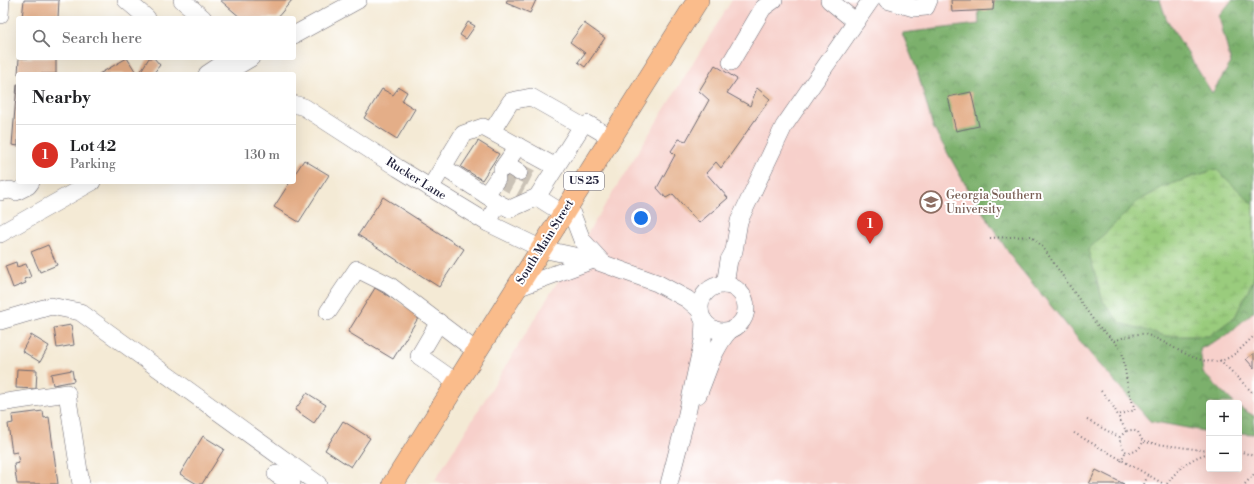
<!DOCTYPE html>
<meta charset="utf-8">
<style>
:root{--surface:#fff;--page:#f2f2f2;--text:#202124;--muted:#757577;--line:#e0e0e0;--accent:#d93025}
body{margin:0;font-family:"Libre Bodoni",serif;background:var(--page);color:var(--text)}
.controls{position:absolute;right:12px;bottom:12px;display:grid;overflow:hidden;border-radius:4px;box-shadow:0 4px 16px #0002}
.controls button{width:36px;height:36px;display:grid;place-items:center;padding:0;border:0;border-bottom:1px solid var(--line);background:var(--surface);color:var(--text);font:20px sans-serif}
.you{position:absolute;left:641px;top:218px;width:14px;height:14px;margin:-10px;border:3px solid #fff;border-radius:50%;background:#1a73e8;box-shadow:0 0 0 6px #1a73e833}
.badge{display:grid;place-items:center;width:26px;height:26px;border-radius:50%;background:var(--accent);color:#fff;font-size:13px;font-weight:700}
.pin{position:absolute;translate:-50% -33px;filter:drop-shadow(0 1px 2px #0008)}
.pin::after{content:'';position:absolute;top:21px;width:14px;height:12px;background:inherit;clip-path:polygon(0 0,100% 0,50% 100%)}
.list{margin:0;padding:0;list-style:none}
h2{display:flex;justify-content:space-between;align-items:center;height:52px;margin:0;padding:0 16px;font-size:17px}
h2 small{font-size:13px;font-weight:400;color:var(--muted)}
.list li{display:grid;grid-template-columns:26px 1fr auto;gap:12px;align-items:center;box-sizing:border-box;height:60px;padding:0 16px;border-top:1px solid var(--line)}
.list b{display:block;font-size:15px;white-space:nowrap}
.list p{margin:0;font-size:13px;white-space:nowrap;color:var(--muted)}
.list em{font-size:13px;font-style:normal;color:var(--muted)}
.icon{flex:none;width:22px;height:22px;fill:none;stroke:currentColor;stroke-width:2;stroke-linecap:round;stroke-linejoin:round}
.map{position:relative;flex:none;width:1254px;height:484px;overflow:hidden}
.search{position:absolute;background:var(--surface);box-shadow:0 4px 16px #0002;left:16px;top:16px;width:280px;height:44px;display:flex;align-items:center;gap:10px;box-sizing:border-box;padding:0 14px;border-radius:4px;color:var(--muted);font-size:15px}
.panel{position:absolute;background:var(--surface);box-shadow:0 4px 16px #0002;left:16px;top:72px;width:280px;height:112px;border-radius:4px}
.map>svg:first-child{display:block}
</style>
<div class="map">
<svg width="1254" height="484" viewBox="0 0 1254 484">
<defs>
<pattern id="forest-crowns" width="20" height="18" patternUnits="userSpaceOnUse"><rect width="20" height="18" fill="#7bb06c"/><path d="M2 6a3 3 0 1 1 6 0M12 15a3 3 0 1 1 6 0" fill="none" stroke="#648f5a"/></pattern>
<pattern id="wetland-marsh" width="20" height="14" patternUnits="userSpaceOnUse"><rect width="20" height="14" fill="#9acc7d"/><path d="M1 5h8M5 5V1M11 12h8M15 12V8" fill="none" stroke="#84af6d"/></pattern>
</defs>
<rect width="100%" height="100%" fill="#fff"/>
<filter id="ink" filterUnits="userSpaceOnUse"><feTurbulence type="fractalNoise" baseFrequency=".025" numOctaves="2"/><feDisplacementMap in="SourceGraphic" scale="8" xChannelSelector="R" yChannelSelector="G"/><feConvolveMatrix kernelMatrix="1 2 1 2 8 2 1 2 1" color-interpolation-filters="sRGB"/></filter>
<filter id="wash" filterUnits="userSpaceOnUse"><feTurbulence type="fractalNoise" baseFrequency=".012" numOctaves="4" result="noise"/><feDisplacementMap in="SourceGraphic" scale="16" xChannelSelector="R" yChannelSelector="G"/><feGaussianBlur stdDeviation="0.9" result="paint"/><feColorMatrix in="noise" values="0 0 0 0 0 0 0 0 0 0 0 0 0 0 0 0 0 1.4 0 .05"/><feComposite in="paint" operator="in"/></filter>
<g filter="url(#wash)">
<rect width="100%" height="100%" fill="#f4ead5"/>
<path fill="#f7d0cb" fill-rule="evenodd" d="M732,0H1254V484H443L435,480ZM1209,403H1239V469H1209Z"/>
<g fill="url(#forest-crowns)" stroke="#4e6954">
<path d="M978,0H1160L1166,18L1212,93L1231,63L1219,16L1232,0H1254V311L1227,335L1200,349L1203,373L1234,403H1209V432L1150,421L1093,357L1014,261L965,184L933,127L917,70L902,33L979,24Z"/>
<path d="M1239,407L1254,416V434L1239,433Z"/>
</g>
<path fill="url(#wetland-marsh)" stroke="#5e775c" d="M1216,169L1254,205V278L1235,317L1209,336H1166L1120,323L1103,301L1088,250L1137,202L1163,187Z"/>
<g id="blocks">
<g fill="#e4ae88">
<path d="M24,0H59L58,18H22Z"/>
<path d="M220,0H292L277,18H241Z"/>
<path d="M507,0H536L530,13L506,3Z"/>
<path d="M951,0H994L993,10L952,12Z"/>
<path d="M468,22L475,26L466,39L460,35Z"/>
<path d="M584,23L605,38L585,67L578,62L585,53L570,42Z"/>
<path d="M19,58H56V74H18Z"/>
<path d="M127,58L137,74H99Z"/>
<path d="M149,58H154L160,65L153,74H139Z"/>
<path d="M715,65L737,79L727,93L750,106L757,88L770,99L721,168L716,162L706,173L728,198L699,223L673,194L666,198L657,188L675,155L671,151L679,139L686,141L709,100L699,91Z"/>
<path d="M17,84H18V146L12,145Z"/>
<path d="M399,87L407,92L402,101L415,109L397,139L364,118L382,89L393,95Z"/>
<path d="M971,92L979,126L956,131L948,97Z"/>
<path d="M478,141L499,154L482,180L461,167Z"/>
<path d="M304,160L329,175L299,222L274,207L290,182H294V175Z"/>
<path d="M383,197L464,249L439,287L358,235Z"/>
<path d="M48,245L57,265L40,272L31,252Z"/>
<path d="M16,262L17,267L26,264L31,277L24,279L26,283L13,288L5,266Z"/>
<path d="M375,288L420,315L393,359L348,332Z"/>
<path d="M71,325L74,345L57,348L54,328Z"/>
<path d="M31,335L49,346L40,362L22,351Z"/>
<path d="M1254,353V368L1246,359Z"/>
<path d="M17,369L37,370L36,389L16,388Z"/>
<path d="M72,370L74,381L53,385L51,374Z"/>
<path d="M307,393L326,405L314,423L295,410Z"/>
<path d="M43,411L44,418L49,417L58,484H17L14,464L19,463L17,452L12,453L8,424L13,423L12,415Z"/>
<path d="M343,421L370,438L351,467L325,450Z"/>
<path d="M203,436L224,449L202,484H197L180,474Z"/>
<path d="M1096,470L1124,484H1089Z"/>
</g>
</g>
</g>
<g filter="url(#ink)">
<use href="#blocks" fill-opacity="0" stroke="#6c6871" stroke-width="1"/>
<g fill="none" stroke-linecap="round" stroke-linejoin="round">
<g stroke="#cac2b6" stroke-width="17" stroke-dasharray="17 8" stroke-linecap="butt">
<path d="M519,172L531,178"/>
<path d="M498,177L523,191"/>
</g>
<g stroke="#6c6871" stroke-width="18">
<g id="minor">
<path d="M126,0L147,18"/>
<path d="M182,0L203,18"/>
<path d="M829,0L856,22"/>
<path d="M887,0L914,8L926,7L929,0"/>
<path d="M0,15L1,0"/>
<path d="M294,35L358,0"/>
<path d="M731,62L763,8L774,0"/>
<path d="M207,74L231,58"/>
<path d="M224,74L251,58"/>
<path d="M294,104L304,107L398,168L488,223L542,249L593,260L657,283L687,299L700,310"/>
<path d="M492,131L511,101L531,97L582,126"/>
<path d="M506,164L519,172"/>
<path d="M443,167L463,134L483,127L556,167"/>
<path d="M502,169L518,146"/>
<path d="M430,188L443,167L498,203"/>
<path d="M0,192L10,190L16,192L28,186L31,182"/>
<path d="M486,195L497,179"/>
<path d="M537,197L582,126L588,124L610,137"/>
<path d="M569,206L582,240L603,263"/>
<path d="M488,223L498,203L510,209L537,197L564,214"/>
<path d="M0,234L92,182"/>
<circle cx="723" cy="308" r="23"/>
<path d="M725,285L729,260L734,251L739,221L784,126L871,0"/>
<path d="M517,288L593,260"/>
<path d="M328,312L357,269L389,285L476,351"/>
<path d="M0,321L51,306L80,312L318,484"/>
<path d="M439,322L419,356L456,382"/>
<path d="M698,395C708,372 713,349 729,331"/>
<path d="M0,403L67,393L81,484"/>
<path d="M276,474L292,484"/>
<path d="M669,484L686,418L703,340L704,321"/>
</g>
</g>
<g stroke="#6c6871" stroke-width="22">
<path id="major" d="M393,484L698,0"/>
</g>
<g stroke="#6c6871" stroke-width="2" stroke-dasharray="1 3" stroke-linecap="butt">
<path d="M990,238L1031,236L1042,246L1096,324L1114,341C1122,338 1135,333 1144,334C1169,340 1200,372 1228,358C1237,354 1246,343 1254,336"/>
<path d="M1114,341L1122,351L1128,388L1135,410L1118,415"/>
<path d="M1220,360L1254,394"/>
<path d="M1101,391L1112,404L1126,431L1132,430L1138,432L1143,442L1209,451"/>
<path d="M1087,420L1119,437"/>
<path d="M1126,431L1120,437V442L1125,451C1134,454 1139,450 1143,442"/>
<path d="M1074,433L1164,484"/>
<path d="M1239,451L1254,456"/>
<path d="M1121,461L1126,451"/>
<path d="M1144,484L1148,475"/>
<path d="M1167,484C1178,468 1191,458 1209,453"/>
<path d="M1245,484L1254,474"/>
</g>
<use href="#minor" stroke="#fff" stroke-width="17"/>
<use href="#major" stroke="#fabc8b" stroke-width="21"/>
</g>
</g>
<defs>
<g id="university-ring" transform="scale(1.15)"><circle r="9.5" fill="#fff" stroke="#8d6e63" stroke-width="1.5"/><path d="M0-5L7-2L0 1L-7-2ZM-4 1L0 2.5L4 1V4Q0 6-4 4Z" fill="#8d6e63"/></g>
</defs>
<g fill-rule="evenodd">
<use href="#university-ring" x="931" y="202"/>
</g>
<g text-anchor="middle" dominant-baseline="central" stroke-width="4" stroke-linejoin="round" paint-order="stroke">
<rect fill="#fff" stroke="#646476" stroke-width="1" x="564" y="172" width="40" height="18" rx="3"/>
<g font-size="11" font-weight="bold" fill="#22223b">
<text x="584" y="181">US 25</text>
</g>
<g font-size="12" fill="#22223b" stroke="#fff">
<text transform="translate(416 179) rotate(32)">Rucker Lane</text>
<text transform="translate(545 242) rotate(-58)">South Main Street</text>
</g>
<g font-size="12" fill="#785e54" stroke="#fff" text-anchor="start">
<text x="946" y="195">Georgia Southern<tspan x="946" dy="14">University</tspan></text>
</g>
</g>
</svg>
<div class="controls">
<button>+</button>
<button>−</button>
</div>
<div class="you"></div>
<div class="pin badge" style="left:870px;top:244px">1</div>
<div class="search"><svg class="icon" aria-label="search" viewBox="0 0 24 24"><circle cx="10" cy="10" r="6"/><path d="M15 15l6 6"/></svg>Search here</div>
<section class="panel">
<h2>Nearby<small></small></h2>
<ul class="list">
<li><span class="badge">1</span><div><b>Lot 42</b><p>Parking</p></div><em>130 m</em></li>
</ul>
</section>
</div>
